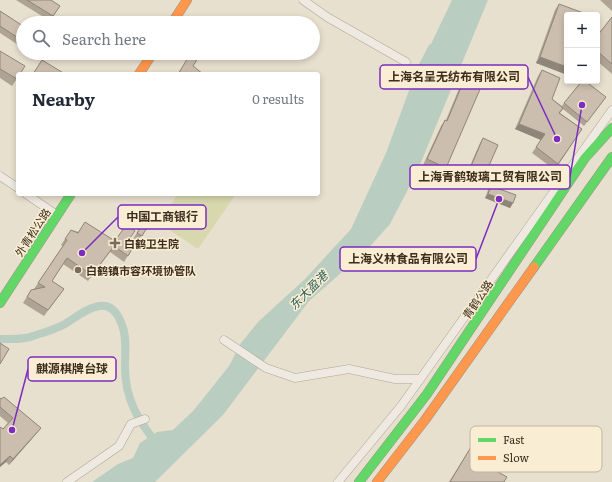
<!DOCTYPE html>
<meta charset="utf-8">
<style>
:root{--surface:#fff;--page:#f2f2f3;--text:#1f2937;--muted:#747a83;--line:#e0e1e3}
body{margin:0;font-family:Literata,"Noto Sans SC",serif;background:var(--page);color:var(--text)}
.controls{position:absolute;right:12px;top:12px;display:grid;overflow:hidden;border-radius:4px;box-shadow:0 2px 6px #0003}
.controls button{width:36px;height:36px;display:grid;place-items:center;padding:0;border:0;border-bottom:1px solid var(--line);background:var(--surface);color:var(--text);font:20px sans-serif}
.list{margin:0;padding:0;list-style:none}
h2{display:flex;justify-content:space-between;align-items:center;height:52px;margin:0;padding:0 16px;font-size:17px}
h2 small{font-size:13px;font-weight:400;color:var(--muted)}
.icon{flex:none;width:22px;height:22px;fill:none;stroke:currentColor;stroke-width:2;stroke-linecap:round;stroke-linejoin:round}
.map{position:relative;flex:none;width:612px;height:482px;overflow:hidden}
.search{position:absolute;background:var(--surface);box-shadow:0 2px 6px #0003;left:16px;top:16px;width:304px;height:44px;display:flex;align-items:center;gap:10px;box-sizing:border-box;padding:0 14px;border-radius:22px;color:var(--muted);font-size:15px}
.panel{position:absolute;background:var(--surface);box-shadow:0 2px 6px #0003;left:16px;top:72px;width:304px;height:124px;border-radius:4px}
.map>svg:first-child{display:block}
</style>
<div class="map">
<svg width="612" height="482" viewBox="0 0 612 482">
<rect width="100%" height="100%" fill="#e8e0ce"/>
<path fill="#d8d8af" d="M178,194H236L198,249L159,223Z"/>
<path fill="#bacdc1" d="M452,0H488L417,172L390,224L366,251L309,301L223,415L155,482H92L118,464L133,458L140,443L157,432L173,430L194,410L229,366L241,343L258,322L305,279L351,229L386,153L418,66L429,45L431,44Z"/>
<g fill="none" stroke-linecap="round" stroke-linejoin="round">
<path stroke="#bacdc1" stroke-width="8" d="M0,339C10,339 24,340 33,336C43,333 56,329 65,324C85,311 110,290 122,325C127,337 125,354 125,367C125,399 138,420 157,444"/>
<g stroke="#ada597" stroke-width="9">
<g id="street">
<path d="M303,0L327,17L406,62"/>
<path d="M0,176L18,188"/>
<path d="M26,194L57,215"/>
<path d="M224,340L266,368L295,378L349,369L395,379H420"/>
<path d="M67,482L119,446L131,424L145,419"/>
<path d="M338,482L401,406L612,110"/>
</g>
</g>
<g stroke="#9d9487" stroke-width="10">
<g id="fast">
<path d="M534,267L612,157"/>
<path d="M0,303L71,194"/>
<path d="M359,482L427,394L585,158L612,128"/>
</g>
</g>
<g stroke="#9d9487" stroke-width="10">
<g id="slow">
<path d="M172,23L187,0"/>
<path d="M139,74L153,53"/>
<path d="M377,482L425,420L534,267"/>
</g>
</g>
<use href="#street" stroke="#efeae1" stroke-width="8"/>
<use href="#fast" stroke="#63d668" stroke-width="9"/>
<use href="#slow" stroke="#ff974d" stroke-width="9"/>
</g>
<g fill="#afa396">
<path d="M16,0H51L60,6L50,21Z"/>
<path d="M600,0H612V11Z"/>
<path d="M559,4L567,15V72L565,74L536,63L555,10Z"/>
<path d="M0,11L23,26V48L0,33Z"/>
<path d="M612,17V74L597,61V36Z"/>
<path d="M0,51L18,77L12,86L0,78Z"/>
<path d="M542,70L552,99L562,106L564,103L606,97L584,126L563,109L560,113L582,129L555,170L532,153L541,140L515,129L538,76Z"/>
<path d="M467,73L446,168L442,174L423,165L441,126L446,120L463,79Z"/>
<path d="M483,138L481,184L478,189L463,182L480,143Z"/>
<path d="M491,186L513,203L510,208L485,198L488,190Z"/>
<path d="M143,223L148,226L135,245L131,242Z"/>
<path d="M71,230L115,241L125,245L132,249L124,262L110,252L88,281L63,264L52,281L64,289L44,316L23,303L31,290L35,289H34L63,246L61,245Z"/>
<path d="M0,398L41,428L36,434L9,465L6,462L0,467V427L3,429L8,423L0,416Z"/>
<path d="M474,442L491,468L504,482H449Z"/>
</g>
<g fill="#8f857a">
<path d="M540,57L567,67V72L565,74L536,63Z"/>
<path d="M519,124L545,134L541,140L515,129Z"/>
<path d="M488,194L513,203L510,208L485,198Z"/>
<path d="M41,428L36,434L9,465L13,459Z"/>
<path d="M10,456L6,462L0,467V465Z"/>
</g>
<g fill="#ccbeae" stroke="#8f857a">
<path d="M27,0H51L60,6L53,16Z"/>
<path d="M559,4L589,15H567V67L540,57Z"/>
<path d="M0,11L23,26V41L0,26Z"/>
<path d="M612,17V64L597,51V36Z"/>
<path d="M0,51L25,66L20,74H18V77L17,79L0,69Z"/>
<path d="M191,53H201L193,66L203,74H178Z"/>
<path d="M42,60L65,74H33Z"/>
<path d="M542,70L560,78L552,99L563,108L559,113L582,129L558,164L536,147L545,134L519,124Z"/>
<path d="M467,73L484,80L446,168L427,159L445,120L447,121Z"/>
<path d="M582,81H585L606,97L587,122L564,103Z"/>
<path d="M483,138L498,145L481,184L466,178Z"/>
<path d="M491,186L516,195L513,203L488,194Z"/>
<path d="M85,222L115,241L126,225L135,231L125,245L132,249L128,256L114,246L92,275L67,258L52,281L64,289L48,310L27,297L31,290L45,287L38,283L67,240L65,239L71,230L78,233Z"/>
<path d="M143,223L148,226L142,236L137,233Z"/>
<path d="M0,343L9,349L0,364Z"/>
<path d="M4,397L41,428L13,459L10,456L0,465V427L3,429L13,418L0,407V398L1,399Z"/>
<path d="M474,442L498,457L491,468L507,477L504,482H450Z"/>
</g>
<g fill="#796c5b" stroke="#f9eed4" stroke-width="1.5">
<path d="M113 237h4v4h4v4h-4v4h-4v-4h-4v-4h4z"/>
<circle cx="78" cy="270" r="4"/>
</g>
<g text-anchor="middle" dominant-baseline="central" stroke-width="3" stroke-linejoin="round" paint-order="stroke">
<g font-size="11" fill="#3d2d1d" stroke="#f9eed4">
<text transform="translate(32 232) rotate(-57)">外青松公路</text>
<text transform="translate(477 299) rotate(-56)">青鹤公路</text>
</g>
<g font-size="11" font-weight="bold" fill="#3d2d1d" stroke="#f9eed4" text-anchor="start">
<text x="124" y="243">白鹤卫生院</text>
<text x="86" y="270">白鹤镇市容环境协管队</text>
</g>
<g font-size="12" font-style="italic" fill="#2b5f5b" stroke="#f9eed4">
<text transform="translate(308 290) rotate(-45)">东大盈港</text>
</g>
</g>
<rect x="470" y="426" width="132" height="46" rx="6" fill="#f9eed4" stroke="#c1b49d" stroke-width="1"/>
<rect x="478" y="438" width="18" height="4" fill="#63d668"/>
<rect x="478" y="456" width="18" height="4" fill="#ff974d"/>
<g font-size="11" fill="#3d2d1d">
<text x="503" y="444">Fast</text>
<text x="503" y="462">Slow</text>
</g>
<path fill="none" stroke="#7b2cbf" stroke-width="1.5" d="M557 139L528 77M582 105L570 177M82 253L118 217M499 199L476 259M12 430L28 369"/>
<g fill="#7b2cbf" stroke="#f9eed4" stroke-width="1.5">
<circle cx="557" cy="139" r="4"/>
<circle cx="582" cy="105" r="4"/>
<circle cx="82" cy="253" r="4"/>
<circle cx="499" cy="199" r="4"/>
<circle cx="12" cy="430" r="4"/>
</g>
<g fill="#f9eed4" stroke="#7b2cbf" stroke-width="1.5">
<rect x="380" y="65" width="148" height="24" rx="4"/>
<rect x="410" y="165" width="160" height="24" rx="4"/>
<rect x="118" y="205" width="88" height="24" rx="4"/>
<rect x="340" y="247" width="136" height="24" rx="4"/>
<rect x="28" y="357" width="88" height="24" rx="4"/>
</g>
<g font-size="12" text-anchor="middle" font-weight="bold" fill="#3d2d1d">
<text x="454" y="81">上海名呈无纺布有限公司</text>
<text x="490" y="181">上海青鹤玻璃工贸有限公司</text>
<text x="162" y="221">中国工商银行</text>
<text x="408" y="263">上海义林食品有限公司</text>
<text x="72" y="373">麒源棋牌台球</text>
</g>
</svg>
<div class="controls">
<button>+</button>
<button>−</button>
</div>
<div class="search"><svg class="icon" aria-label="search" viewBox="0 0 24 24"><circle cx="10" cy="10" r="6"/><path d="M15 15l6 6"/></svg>Search here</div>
<section class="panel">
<h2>Nearby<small>0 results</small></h2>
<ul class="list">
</ul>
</section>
</div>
